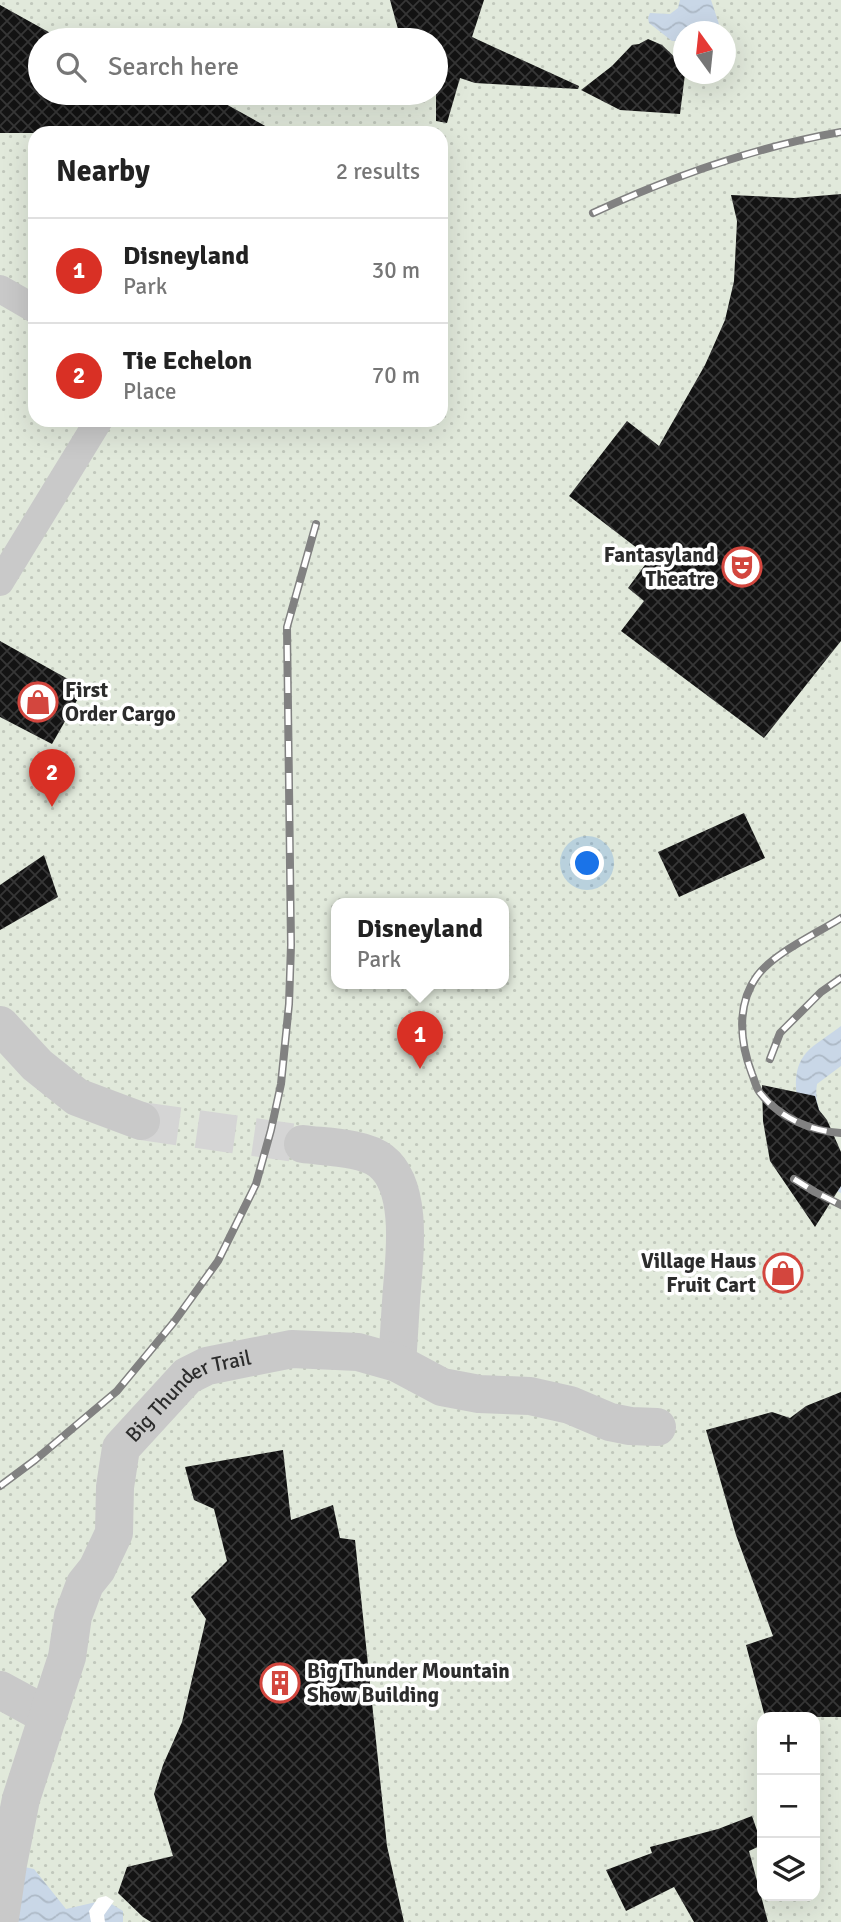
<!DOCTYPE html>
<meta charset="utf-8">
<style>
:root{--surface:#fff;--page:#f2f2f2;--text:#222;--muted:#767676;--line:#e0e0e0;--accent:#d93025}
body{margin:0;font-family:Signika,sans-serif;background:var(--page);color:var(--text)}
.controls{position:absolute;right:21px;bottom:21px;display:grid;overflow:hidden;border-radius:14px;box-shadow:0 7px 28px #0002}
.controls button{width:63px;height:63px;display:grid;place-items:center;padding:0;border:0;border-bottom:2px solid var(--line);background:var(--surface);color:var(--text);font:35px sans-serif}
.compass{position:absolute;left:673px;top:21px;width:63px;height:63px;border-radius:50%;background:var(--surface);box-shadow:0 7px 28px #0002;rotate:345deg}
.you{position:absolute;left:588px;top:864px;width:24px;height:24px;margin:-18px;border:5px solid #fff;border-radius:50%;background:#1a73e8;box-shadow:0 0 0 10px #1a73e833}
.badge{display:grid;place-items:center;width:46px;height:46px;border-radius:50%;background:var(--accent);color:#fff;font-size:23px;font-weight:700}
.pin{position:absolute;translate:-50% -58px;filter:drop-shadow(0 2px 4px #0008)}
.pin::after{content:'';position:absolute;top:37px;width:24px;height:21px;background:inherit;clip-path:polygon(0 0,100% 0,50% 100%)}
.popup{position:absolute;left:331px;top:898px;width:178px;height:91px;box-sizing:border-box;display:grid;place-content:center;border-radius:14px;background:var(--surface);filter:drop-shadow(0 2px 5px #0005);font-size:23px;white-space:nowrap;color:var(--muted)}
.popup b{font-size:26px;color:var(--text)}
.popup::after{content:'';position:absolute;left:50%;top:100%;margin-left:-14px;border:14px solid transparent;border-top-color:var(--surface)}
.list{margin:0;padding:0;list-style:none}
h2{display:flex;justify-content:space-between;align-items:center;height:91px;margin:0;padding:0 28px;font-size:30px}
h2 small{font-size:23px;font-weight:400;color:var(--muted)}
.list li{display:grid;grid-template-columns:46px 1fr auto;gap:21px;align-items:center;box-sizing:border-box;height:105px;padding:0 28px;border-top:2px solid var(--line)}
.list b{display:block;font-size:26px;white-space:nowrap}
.list p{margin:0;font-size:23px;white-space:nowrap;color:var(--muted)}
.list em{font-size:23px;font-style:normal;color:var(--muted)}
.icon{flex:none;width:38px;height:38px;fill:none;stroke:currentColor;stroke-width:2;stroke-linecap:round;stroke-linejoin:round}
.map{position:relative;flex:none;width:841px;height:1922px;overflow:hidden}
.search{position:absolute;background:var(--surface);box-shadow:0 7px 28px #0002;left:28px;top:28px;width:420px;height:77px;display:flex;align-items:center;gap:18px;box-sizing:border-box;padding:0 24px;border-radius:38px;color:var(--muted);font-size:26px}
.panel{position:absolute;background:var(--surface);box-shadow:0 7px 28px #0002;left:28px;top:126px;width:420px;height:301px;border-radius:21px}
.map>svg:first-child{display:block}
</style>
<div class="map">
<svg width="841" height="1922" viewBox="0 0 841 1922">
<defs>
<pattern id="park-dots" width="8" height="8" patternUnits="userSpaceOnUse" patternTransform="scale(1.75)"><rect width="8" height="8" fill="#e1e9db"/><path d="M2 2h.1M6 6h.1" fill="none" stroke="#c1c8bc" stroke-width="1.8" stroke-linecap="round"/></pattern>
<pattern id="water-waves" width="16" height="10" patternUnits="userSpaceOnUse" patternTransform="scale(1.75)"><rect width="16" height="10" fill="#c9d7e7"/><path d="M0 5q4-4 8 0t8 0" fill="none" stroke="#adb9c6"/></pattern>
<pattern id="building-cross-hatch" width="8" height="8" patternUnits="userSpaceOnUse" patternTransform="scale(1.75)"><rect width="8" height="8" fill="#131313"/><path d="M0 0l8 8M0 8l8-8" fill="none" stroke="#363636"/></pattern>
</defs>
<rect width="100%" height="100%" fill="#fff"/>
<path fill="url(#park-dots)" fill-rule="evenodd" d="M0,0H841V1922H0ZM684,32H726V74H684ZM40,40H436V93H40ZM35,133H441V420H35ZM336,903H504V983H336ZM762,1717H815V1896H762Z"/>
<g fill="url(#water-waves)">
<path d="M680,0H711L719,24L715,31L684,32L683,41H672L649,23L648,18L650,13L670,14L678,8Z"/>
<path d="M841,1026V1066L817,1084C812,1113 832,1127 840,1153C841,1164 841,1181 841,1193L837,1191C821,1157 776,1088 806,1053C815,1043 830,1035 841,1026Z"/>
<path d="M0,1862L34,1869L66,1909L105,1900L123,1911V1922H0Z"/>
</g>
<path fill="#fff" d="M106,1896L114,1901L104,1915L105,1922H91L89,1911L98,1898Z"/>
<g fill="url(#building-cross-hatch)">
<path d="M390,0H484L472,37L579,86L578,89L475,83L460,78L447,123L436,121V40H401Z"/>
<path d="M0,5L63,40H40V93H206L278,133H0Z"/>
<path d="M648,39L662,45L683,65V74H685L680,114L620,110L581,90L612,66L632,45L639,44Z"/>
<path d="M841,194V641L764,738L621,631L644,601L628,588L650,558L569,496L627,421L659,446L705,365L725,320L734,281L737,221L731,195L794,198Z"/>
<path d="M0,641L84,688L52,744L0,717Z"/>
<path d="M744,813L765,858L679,897L658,852Z"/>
<path d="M44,855L58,897L0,930V885Z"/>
<path d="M762,1085L815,1096L819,1110L827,1120L841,1152V1186L815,1227L770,1161L763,1121Z"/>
<path d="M841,1392V1717H765L746,1645L773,1636L736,1535L706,1430L772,1412L790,1418L806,1406Z"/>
<path d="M283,1450L291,1520L333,1505L340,1538L355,1540L387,1846L404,1922H151L143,1917L118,1893L127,1867L173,1856L154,1794L163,1765L182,1722L206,1619L191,1597L227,1561L214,1509L194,1500L185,1467Z"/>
<path d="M752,1816L762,1845L749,1851L768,1922H694L674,1887L626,1911L606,1870L652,1853L650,1847L718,1829Z"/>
</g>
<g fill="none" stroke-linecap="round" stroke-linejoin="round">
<path stroke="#d5d5d5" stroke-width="38" stroke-dasharray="38 19" stroke-linecap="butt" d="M141,1121L303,1144"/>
<g stroke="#c9c9c9" stroke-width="28">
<path d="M0,289L35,309"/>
<path d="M0,582L99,420"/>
</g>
<g stroke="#c9c9c9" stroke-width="38">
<path d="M0,1025L37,1065L77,1097L141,1121"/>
<path d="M303,1144C325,1147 364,1147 381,1161C413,1186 405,1253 402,1288C400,1313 399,1338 397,1363"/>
<path d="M0,1690L48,1716"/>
<path id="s1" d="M0,1918L8,1864L21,1799L67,1657L73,1616L85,1584L97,1569L114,1533L115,1487L121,1448L187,1376L207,1366L292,1349L358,1352L397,1363L442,1387L479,1394L530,1396L570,1405L610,1422L630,1426L657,1427"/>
</g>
<g stroke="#818181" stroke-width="8">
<g id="rail">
<path d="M593,213C671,177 756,147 841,132"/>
<path d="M841,918C816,934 774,953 757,976C736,1005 740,1043 752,1074C755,1081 756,1089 761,1094C780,1118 811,1131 841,1133"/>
<path d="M770,1059L780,1033L821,992L841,978"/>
<path d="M794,1179L815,1192L841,1205"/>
<path d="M0,1486L35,1460L117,1391L174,1322L218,1261L256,1184L271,1130L281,1084L289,1004L291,945L287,627L316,524"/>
</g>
</g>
<use href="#rail" stroke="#fff" stroke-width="5" stroke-dasharray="16" stroke-linecap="butt"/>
</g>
<defs>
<g id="theatre-ring" transform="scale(2.0125)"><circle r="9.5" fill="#fff" stroke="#d3463e" stroke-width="1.5"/><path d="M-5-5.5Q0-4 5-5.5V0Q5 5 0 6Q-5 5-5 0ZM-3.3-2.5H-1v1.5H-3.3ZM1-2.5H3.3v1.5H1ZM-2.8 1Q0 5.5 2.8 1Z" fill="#d3463e"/></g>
<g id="shop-ring" transform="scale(2.0125)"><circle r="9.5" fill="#fff" stroke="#d3463e" stroke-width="1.5"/><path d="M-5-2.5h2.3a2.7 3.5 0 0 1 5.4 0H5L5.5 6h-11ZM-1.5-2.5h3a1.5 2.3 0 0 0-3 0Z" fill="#d3463e"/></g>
<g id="building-ring" transform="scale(2.0125)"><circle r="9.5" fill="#fff" stroke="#d3463e" stroke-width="1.5"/><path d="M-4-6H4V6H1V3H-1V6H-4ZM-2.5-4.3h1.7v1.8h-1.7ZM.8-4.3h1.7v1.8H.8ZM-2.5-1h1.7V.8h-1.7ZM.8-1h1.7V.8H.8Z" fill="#d3463e"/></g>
</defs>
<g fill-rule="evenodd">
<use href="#theatre-ring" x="742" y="567"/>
<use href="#shop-ring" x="38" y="702"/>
<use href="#shop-ring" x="783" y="1273"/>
<use href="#building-ring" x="280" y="1683"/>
</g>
<g text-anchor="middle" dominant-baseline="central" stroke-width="7" stroke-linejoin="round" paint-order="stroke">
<g font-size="21" font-weight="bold" fill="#2c2c2c" stroke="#fff" text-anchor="end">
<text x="715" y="555">Fantasyland<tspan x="715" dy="24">Theatre</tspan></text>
<text x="65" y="690" text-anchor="start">First<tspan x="65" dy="24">Order Cargo</tspan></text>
<text x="756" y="1261">Village Haus<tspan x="756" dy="24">Fruit Cart</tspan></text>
<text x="307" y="1671" text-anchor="start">Big Thunder Mountain<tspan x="307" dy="24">Show Building</tspan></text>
</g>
<g font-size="21" fill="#2c2c2c" stroke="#fff">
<text stroke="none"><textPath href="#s1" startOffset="579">Big Thunder Trail</textPath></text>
</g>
</g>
</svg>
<div class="controls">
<button>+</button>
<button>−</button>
<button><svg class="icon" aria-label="layers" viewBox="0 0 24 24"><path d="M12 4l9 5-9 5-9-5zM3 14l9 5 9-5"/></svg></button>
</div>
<svg class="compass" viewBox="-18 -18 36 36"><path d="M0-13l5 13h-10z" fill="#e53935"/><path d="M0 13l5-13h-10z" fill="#767676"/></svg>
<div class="you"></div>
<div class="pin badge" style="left:420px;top:1069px">1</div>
<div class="popup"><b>Disneyland</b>Park</div>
<div class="pin badge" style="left:52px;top:807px">2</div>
<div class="search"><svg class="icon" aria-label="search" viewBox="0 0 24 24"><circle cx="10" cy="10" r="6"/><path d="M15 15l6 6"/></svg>Search here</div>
<section class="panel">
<h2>Nearby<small>2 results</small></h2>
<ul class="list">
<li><span class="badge">1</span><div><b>Disneyland</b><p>Park</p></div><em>30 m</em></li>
<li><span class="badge">2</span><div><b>Tie Echelon</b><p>Place</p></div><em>70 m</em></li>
</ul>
</section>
</div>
